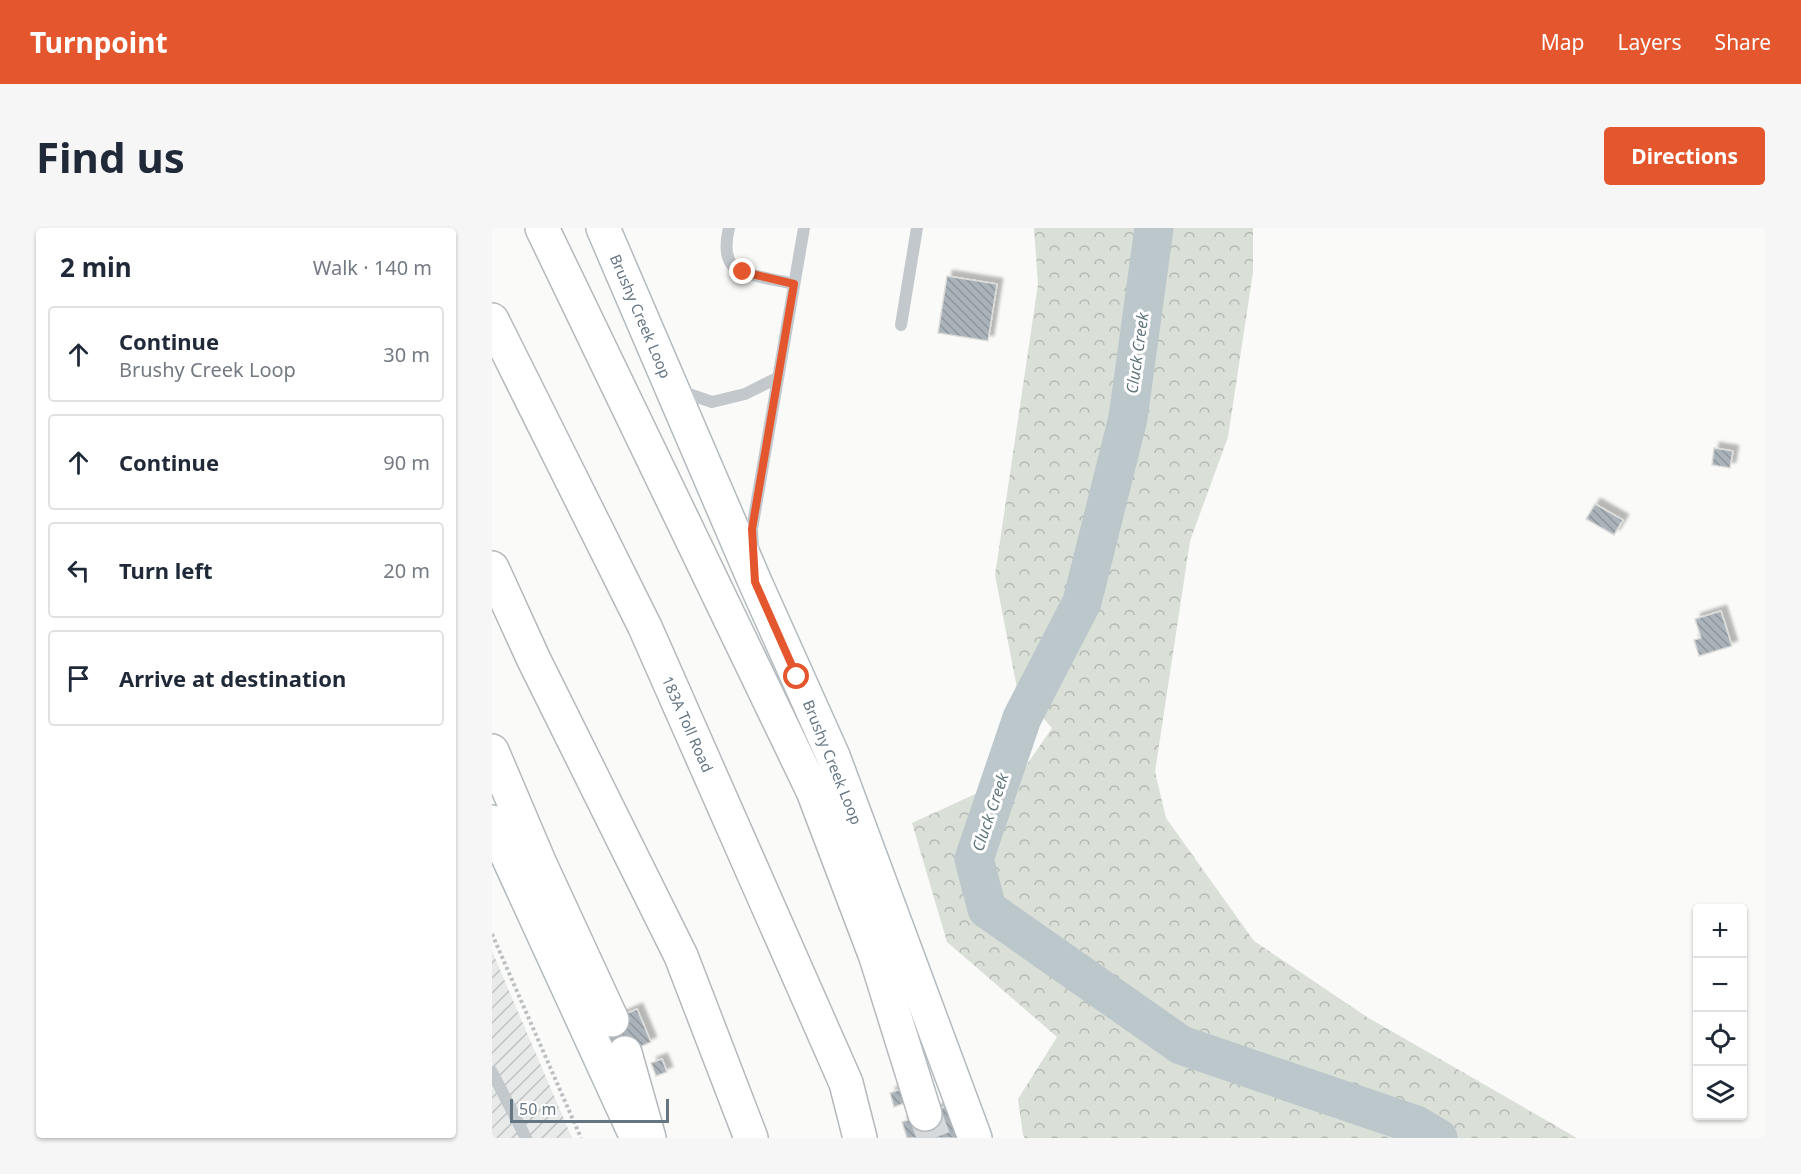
<!DOCTYPE html>
<meta charset="utf-8">
<style>
:root{--surface:#fff;--page:#f6f6f7;--text:#1f2937;--muted:#747a83;--line:#e0e1e3;--accent:#e4572e}
body{margin:0;font-family:"Noto Sans",sans-serif;background:var(--page);color:var(--text)}
.controls{position:absolute;right:18px;bottom:18px;display:grid;overflow:hidden;border-radius:6px;box-shadow:0 2px 4px #0004}
.controls button{width:54px;height:54px;display:grid;place-items:center;padding:0;border:0;border-bottom:2px solid var(--line);background:var(--surface);color:var(--text);font:30px sans-serif}
.scale{position:absolute;left:18px;bottom:15px;width:159px;box-sizing:border-box;padding-left:6px;border:3px solid #657683;border-top:0;font-size:16px;line-height:21px;white-space:nowrap;color:#657683;-webkit-text-stroke:4px #fff;paint-order:stroke}
.stop{position:absolute;width:18px;height:18px;margin:-14px;border:4px solid #e4572e;border-radius:50%;background:#fff}
.stop.end{background:#e4572e;border-color:#fff;box-shadow:0 2px 6px #0008}
.list{margin:0;padding:0;list-style:none}
h2{display:flex;justify-content:space-between;align-items:center;height:78px;margin:0;padding:0 24px;font-size:26px}
h2 small{font-size:20px;font-weight:400;color:var(--muted)}
.list li{display:grid;grid-template-columns:39px 1fr auto;gap:18px;align-items:center;box-sizing:border-box;height:96px;margin:0 12px 12px;padding:0 12px;border:2px solid var(--line);border-radius:6px}
.list b{display:block;font-size:22px;white-space:nowrap}
.list p{margin:0;font-size:20px;white-space:nowrap;color:var(--muted)}
.list em{font-size:20px;font-style:normal;color:var(--muted)}
.icon{flex:none;width:33px;height:33px;fill:none;stroke:currentColor;stroke-width:2;stroke-linecap:round;stroke-linejoin:round}
.map{position:relative;flex:none;width:1273px;height:910px;overflow:hidden;border-radius:6px}
header{display:flex;align-items:center;gap:36px;box-sizing:border-box;height:84px;padding:0 30px;background:var(--accent);color:#fff}
header strong{font-size:28px}
nav{display:flex;gap:33px;margin-inline-start:auto;font-size:21px}
.intro{display:flex;align-items:center;justify-content:space-between;box-sizing:border-box;height:144px;padding:0 36px}
h1{margin:0;font-size:42px}
.button{padding:15px 27px;border-radius:6px;background:var(--accent);color:#fff;font-size:21px;font-weight:700}
main{display:flex;gap:36px;padding:0 36px}
aside{flex:1;background:var(--surface);border-radius:6px;box-shadow:0 2px 4px #0004}
.map>svg:first-child{display:block}
</style>
<header>
<strong>Turnpoint</strong>
<nav><a>Map</a><a>Layers</a><a>Share</a></nav>
</header>
<div class="intro"><h1>Find us</h1><a class="button">Directions</a></div>
<main>
<aside>
<h2>2 min<small>Walk · 140 m</small></h2>
<ul class="list">
<li><svg class="icon" aria-label="ahead" viewBox="0 0 24 24"><path d="M12 20V5M6 11l6-6 6 6"/></svg><div><b>Continue</b><p>Brushy Creek Loop</p></div><em>30 m</em></li>
<li><svg class="icon" aria-label="ahead" viewBox="0 0 24 24"><path d="M12 20V5M6 11l6-6 6 6"/></svg><div><b>Continue</b></div><em>90 m</em></li>
<li><svg class="icon" aria-label="left" viewBox="0 0 24 24"><path d="M17 20v-9H6M10 6l-5 5 5 5"/></svg><div><b>Turn left</b></div><em>20 m</em></li>
<li><svg class="icon" aria-label="arrive" viewBox="0 0 24 24"><path d="M6 21V4h12l-3 4 3 4H6"/></svg><div><b>Arrive at destination</b></div></li>
</ul>
</aside>
<div class="map">
<svg width="1273" height="910" viewBox="0 0 1273 910">
<defs>
<pattern id="industrial-furrows" width="10" height="10" patternUnits="userSpaceOnUse" patternTransform="scale(1.5)"><rect width="10" height="10" fill="#e8e9e9"/><path d="M-1 1l2-2M0 10L10 0M9 11l2-2" fill="none" stroke="#c0c1c2"/></pattern>
<pattern id="forest-crowns" width="20" height="18" patternUnits="userSpaceOnUse" patternTransform="scale(1.5)"><rect width="20" height="18" fill="#dadfd7"/><path d="M2 6a3 3 0 1 1 6 0M12 15a3 3 0 1 1 6 0" fill="none" stroke="#b4b9b4"/></pattern>
<pattern id="building-back-hatch" width="6" height="6" patternUnits="userSpaceOnUse" patternTransform="scale(1.5)"><rect width="6" height="6" fill="#aab3b9"/><path d="M-1 5l2 2M0 0l6 6M5-1l2 2" fill="none" stroke="#8e969c"/></pattern>
<filter id="shadow"><feDropShadow dx="5.5" dy="-5.5" stdDeviation="1.5" flood-color="#0004"/></filter>
</defs>
<rect width="100%" height="100%" fill="#fafaf8"/>
<path fill="url(#industrial-furrows)" d="M0,723L80,910H0Z"/>
<path fill="url(#forest-crowns)" d="M542,0H761V44L736,209L698,313L663,544L674,590L762,713L875,789L1085,910H533L531,907L526,871L565,809L455,714L420,595L529,545L560,500L525,460L503,347L546,56Z"/>
<g fill="none" stroke-linecap="round" stroke-linejoin="round">
<path stroke="#bbc7cb" stroke-width="39" d="M662,0L636,190L590,374L530,490L482,631L495,681L689,817L924,897L946,910"/>
</g>
<g fill="url(#building-back-hatch)" stroke="#dcdcda" stroke-width="1.5" filter="url(#shadow)">
<path d="M455,48L505,56L496,113L446,105Z"/>
<path d="M1222,220L1241,223L1238,240L1220,237Z"/>
<path d="M1103,276L1131,292L1122,307L1094,291Z"/>
<path d="M1229,383L1240,418L1207,428L1202,412L1209,410L1203,391Z"/>
<path d="M145,781L159,814L113,834L99,801Z"/>
<path d="M170,831L175,844L164,848L159,835Z"/>
<path d="M409,861L413,875L402,879L398,865Z"/>
<path d="M458,877L469,910H415L410,894Z"/>
</g>
<g fill="none" stroke-linecap="round" stroke-linejoin="round">
<path stroke="#d5d9db" stroke-width="33" stroke-dasharray="33 16" stroke-linecap="butt" d="M433,886L442,910"/>
<g stroke="#b3babf" stroke-width="36">
<g id="secondary">
<path d="M111,0L263,354L341,528L483,910"/>
<path d="M0,594L145,910"/>
</g>
</g>
<g stroke="#b4b9bd" stroke-width="36">
<g id="motorway">
<path d="M50,0L321,563L384,729L433,886"/>
<path d="M0,92L153,399L354,855L368,910"/>
<path d="M0,340L42,432L189,728L259,910"/>
<path d="M0,523L48,636L120,792"/>
<path d="M133,825L157,910"/>
</g>
</g>
<path stroke="#bbbfc2" stroke-width="4" stroke-dasharray="3 3" stroke-linecap="butt" d="M0,706L89,910"/>
<g stroke="#c3c8cc" stroke-width="12">
<path d="M237,0C234,12 232,28 241,38C251,48 287,52 302,56"/>
<path d="M409,97L425,0"/>
<path d="M188,163L220,174L253,166L285,150"/>
<path d="M261,320L260,301L312,0"/>
<path d="M0,844L34,910"/>
</g>
<use href="#secondary" stroke="#fff" stroke-width="33"/>
<use href="#motorway" stroke="#fff" stroke-width="33"/>
</g>
<g fill="none" stroke-linecap="round" stroke-linejoin="round">
<path stroke="#e4572e" stroke-width="8" d="M251,44L302,56L260,301L263,354L305,449"/>
</g>
<g text-anchor="middle" dominant-baseline="central" stroke-width="6" stroke-linejoin="round" paint-order="stroke">
<g font-size="15" fill="#657683" stroke="#fff">
<text transform="translate(149 88) rotate(67)">Brushy Creek Loop</text>
<text transform="translate(196 496) rotate(66)">183A Toll Road</text>
<text transform="translate(341 534) rotate(68)">Brushy Creek Loop</text>
</g>
<g font-size="16" font-style="italic" fill="#60757c" stroke="#fff">
<text transform="translate(645 125) rotate(-82)">Cluck Creek</text>
<text transform="translate(498 584) rotate(-71)">Cluck Creek</text>
</g>
</g>
</svg>
<div class="controls">
<button>+</button>
<button>−</button>
<button><svg class="icon" aria-label="locate" viewBox="0 0 24 24"><circle cx="12" cy="12" r="6"/><path d="M12 2v4M12 18v4M2 12h4M18 12h4"/></svg></button>
<button><svg class="icon" aria-label="layers" viewBox="0 0 24 24"><path d="M12 4l9 5-9 5-9-5zM3 14l9 5 9-5"/></svg></button>
</div>
<div class="scale">50 m</div>
<div class="stop" style="left:305px;top:449px"></div>
<div class="stop end" style="left:251px;top:44px"></div>
</div>
</main>
